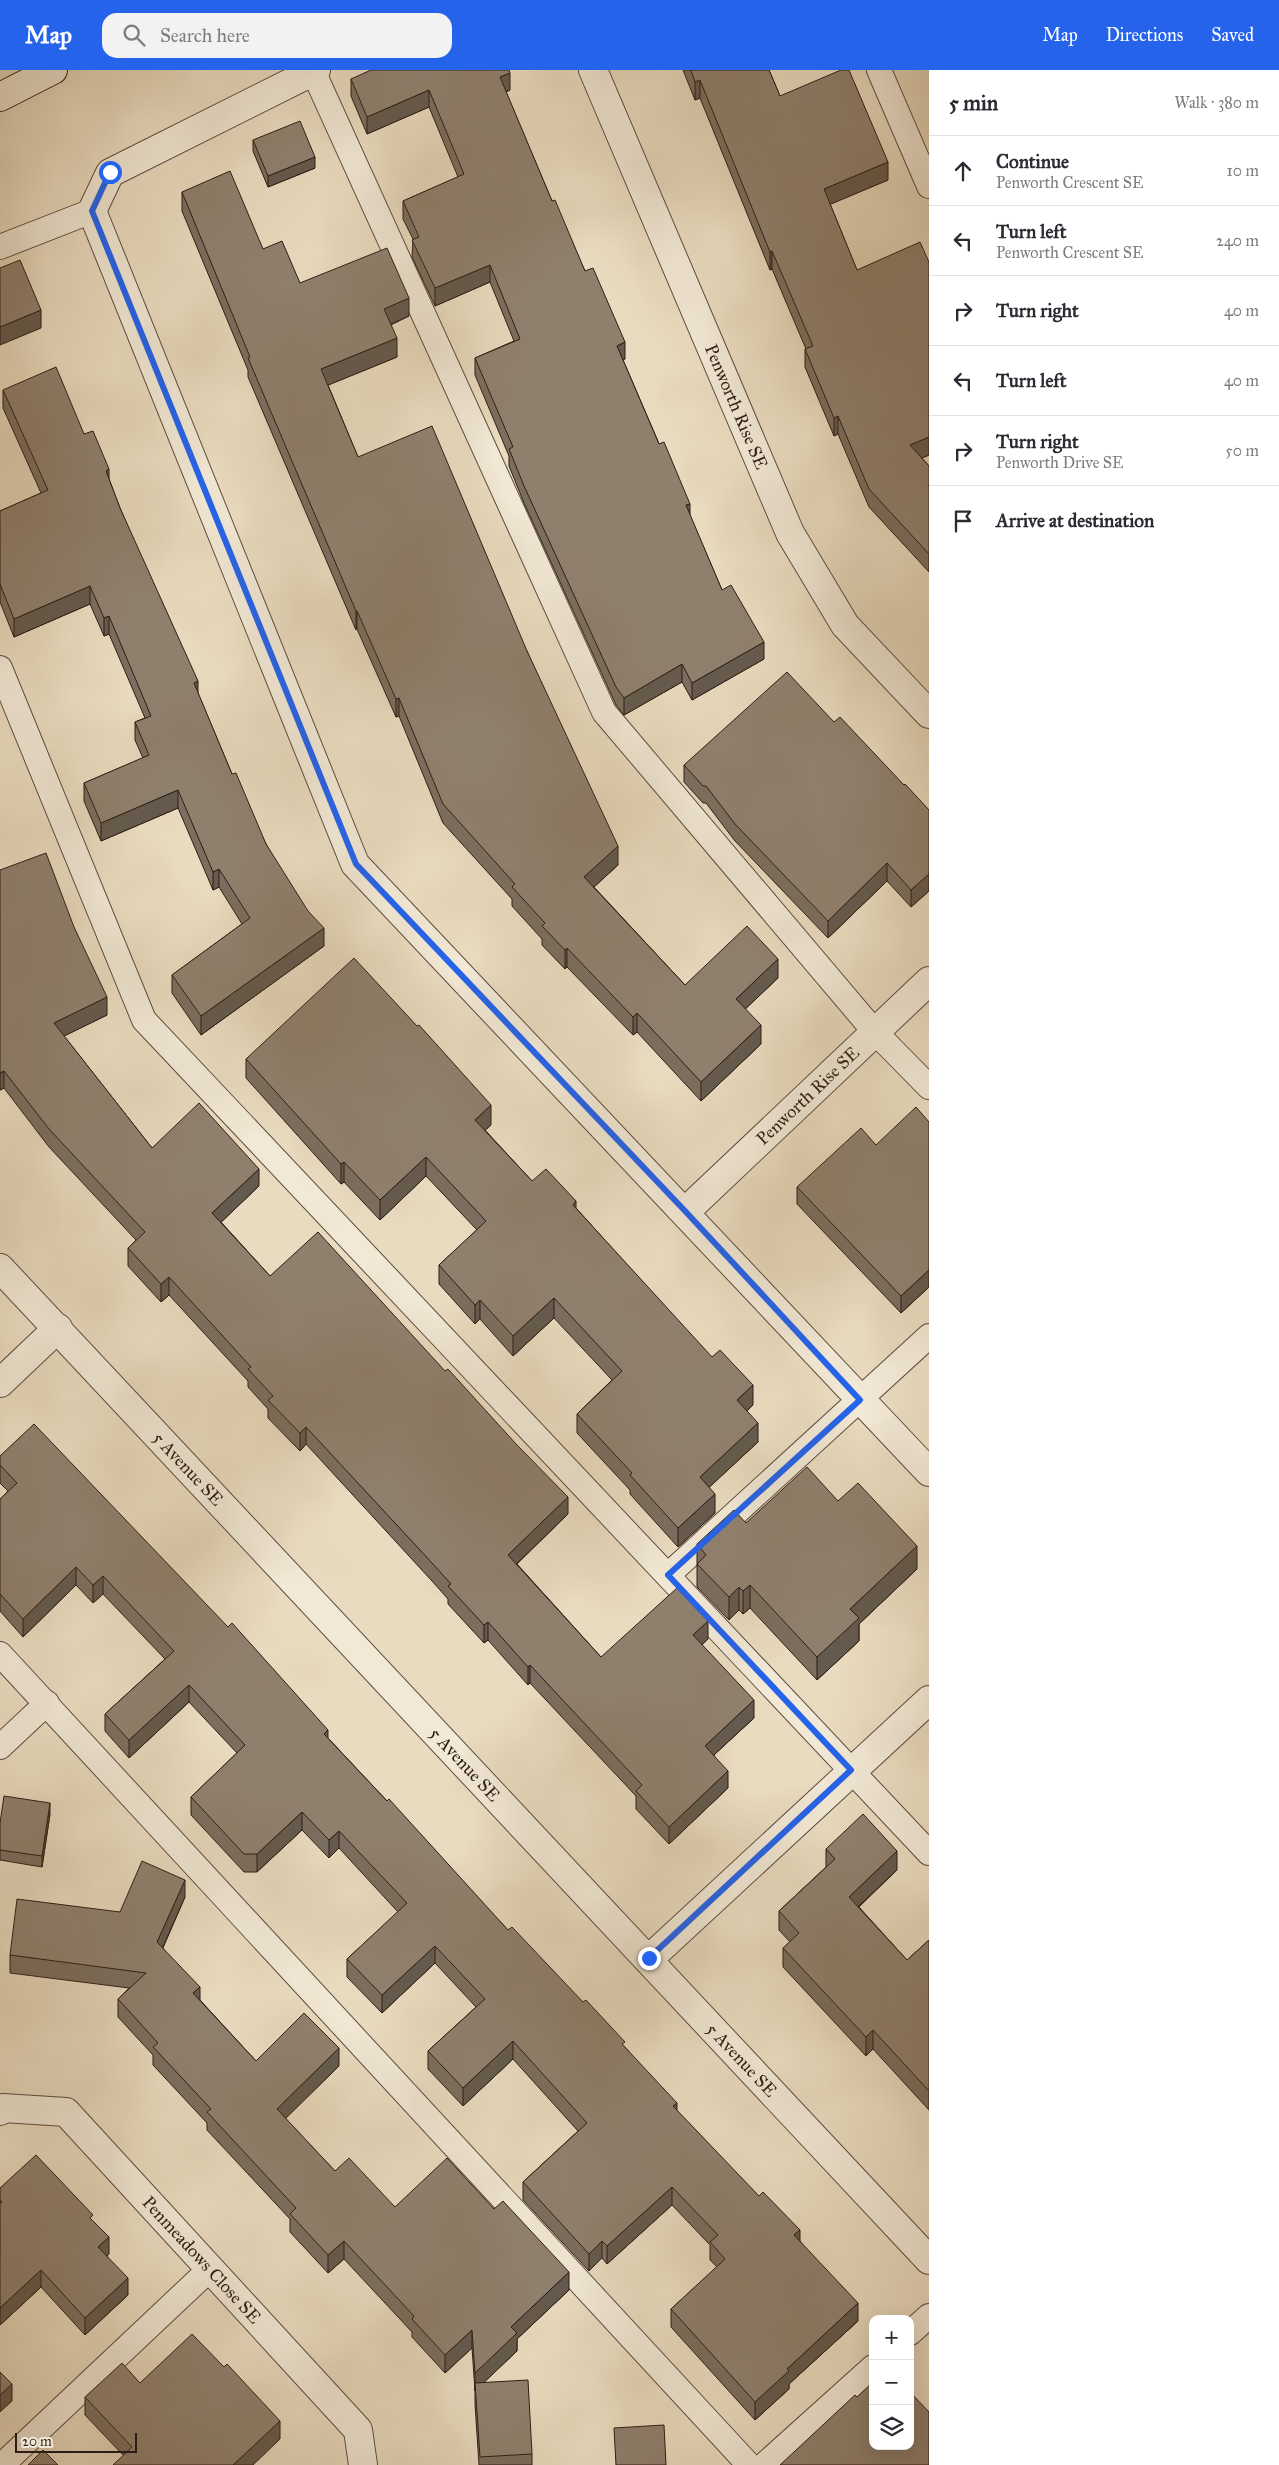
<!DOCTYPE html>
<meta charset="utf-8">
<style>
:root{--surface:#fff;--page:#f2f2f3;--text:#2b2b33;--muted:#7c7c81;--line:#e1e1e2;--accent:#2563eb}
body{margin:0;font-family:"IM FELL Great Primer",serif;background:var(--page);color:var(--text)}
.controls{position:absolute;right:15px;bottom:15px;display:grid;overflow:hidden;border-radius:10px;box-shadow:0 5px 20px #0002}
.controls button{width:45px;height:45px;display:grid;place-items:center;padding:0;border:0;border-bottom:1px solid var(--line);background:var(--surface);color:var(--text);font:25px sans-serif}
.scale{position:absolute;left:15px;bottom:12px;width:122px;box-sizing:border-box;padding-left:5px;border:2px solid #2e1d16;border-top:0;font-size:14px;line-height:18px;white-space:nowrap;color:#2e1d16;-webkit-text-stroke:4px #f1e8d5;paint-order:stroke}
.stop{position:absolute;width:15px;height:15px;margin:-11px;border:4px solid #2563eb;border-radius:50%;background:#fff}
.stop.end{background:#2563eb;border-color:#fff;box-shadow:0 1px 5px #0008}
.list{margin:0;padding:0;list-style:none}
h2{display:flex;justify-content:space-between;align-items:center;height:65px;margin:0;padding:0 20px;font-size:21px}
h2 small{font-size:16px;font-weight:400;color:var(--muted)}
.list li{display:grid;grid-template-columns:32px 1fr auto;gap:15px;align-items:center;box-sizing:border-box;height:70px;padding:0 20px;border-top:1px solid var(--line)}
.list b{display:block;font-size:19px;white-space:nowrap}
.list p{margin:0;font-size:16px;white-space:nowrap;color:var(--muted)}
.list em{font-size:16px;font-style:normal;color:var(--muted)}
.icon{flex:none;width:28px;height:28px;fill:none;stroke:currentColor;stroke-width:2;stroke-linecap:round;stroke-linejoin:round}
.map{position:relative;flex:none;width:929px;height:2395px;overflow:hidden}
header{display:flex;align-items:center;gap:30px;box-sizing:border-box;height:70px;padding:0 25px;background:var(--accent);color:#fff}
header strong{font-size:24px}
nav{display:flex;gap:28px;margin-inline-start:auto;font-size:18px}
.search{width:350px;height:45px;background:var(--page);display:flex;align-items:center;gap:12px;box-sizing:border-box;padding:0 18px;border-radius:15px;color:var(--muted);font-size:19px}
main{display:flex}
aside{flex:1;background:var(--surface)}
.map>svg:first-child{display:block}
</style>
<header>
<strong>Map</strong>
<div class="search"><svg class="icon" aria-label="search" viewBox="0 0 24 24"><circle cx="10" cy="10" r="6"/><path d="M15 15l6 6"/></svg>Search here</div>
<nav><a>Map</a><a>Directions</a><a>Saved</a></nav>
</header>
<main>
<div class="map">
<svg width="929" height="2395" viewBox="0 0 929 2395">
<rect width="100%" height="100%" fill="#e9dbbf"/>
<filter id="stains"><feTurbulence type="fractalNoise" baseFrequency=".004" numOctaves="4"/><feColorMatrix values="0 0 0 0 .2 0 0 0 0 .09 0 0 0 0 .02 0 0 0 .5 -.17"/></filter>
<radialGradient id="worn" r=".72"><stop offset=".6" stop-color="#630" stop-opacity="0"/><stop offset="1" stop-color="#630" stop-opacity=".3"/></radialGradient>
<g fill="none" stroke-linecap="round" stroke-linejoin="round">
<g stroke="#5d4c40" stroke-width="26">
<g id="lane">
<path d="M879,0L929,116"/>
<path d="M313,1L604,642L874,961L929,1017"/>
<path d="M0,177L92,141"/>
<path d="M0,598L144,950L929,1783"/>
<path d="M668,1505L929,1266"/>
<path d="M0,1584L749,2395"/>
<path d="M0,1677L47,1633"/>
<path d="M910,2263L929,2246"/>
<path d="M2,2395L211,2198"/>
<path d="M764,2395L873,2297"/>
</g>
</g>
<g stroke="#5d4c40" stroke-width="30">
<g id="street">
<path d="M316,0L110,103L92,141L355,794L929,1402"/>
<path id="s1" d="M593,0L790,463L845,555L929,644"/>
<path id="s2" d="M685,1142L929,911"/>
<path id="s3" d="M0,1198L929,2190"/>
<path d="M0,1313L58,1258"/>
<path d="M649,1889L929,1630"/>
<path id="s4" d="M0,2041L3,2038L66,2042L358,2360L363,2395"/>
</g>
</g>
<g stroke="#2e1d16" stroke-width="30">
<path id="secondary" d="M0,27L53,0"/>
</g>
<use href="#lane" stroke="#f1e8d5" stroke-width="24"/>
<use href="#street" stroke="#f1e8d5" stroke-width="28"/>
<use href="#secondary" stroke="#f1e8d5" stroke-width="28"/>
</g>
<g fill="#7b6e5f" stroke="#2e1d16">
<path d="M683,0H769L780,26L888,110L830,134L857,200L929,192V385L922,388L929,396V502L869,437L838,364L834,366L805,297V279H806L772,199L770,200L700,28L695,30Z"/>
<path d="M351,9L510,20L506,22L552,131L585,201L625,289L623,290L722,520L764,589L692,630L682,612L624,645L616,635L524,433L509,396V386L475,305V288L514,271L490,212L435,236L412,187L413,169L403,149V131L458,107L429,37L367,64L351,26Z"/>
<path d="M253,70L315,98L268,117L253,81Z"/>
<path d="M182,122L263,179L300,213L409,246L391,255L397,287L328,315L358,387L527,581L618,795L594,817L685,915L778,908L745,939L761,974L701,1031L637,962L633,965L567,897L565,899L542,875V869L512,836V829L443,753L399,646L396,647L357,559L356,560L248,307V300L182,141Z"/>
<path d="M3,320L84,364L109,409L120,438L232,704L266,774L324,876L201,965L172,923V905L242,854L219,817L213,820L178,738L101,771L84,731V713L143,688L135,670V652L145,648L109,564L104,566L90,534L14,567L0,532V441L41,423L3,338Z"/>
<path d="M834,652L904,715L929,740V821L911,837L887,811L828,868L735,771L706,733H703L684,712V695Z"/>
<path d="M0,800L107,945L64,966L152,1078L259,1116L221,1152L270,1206L568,1444L517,1494L601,1587L708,1569L702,1575L754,1648L714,1685L728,1718L669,1774L636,1739V1726L530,1613L528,1615L488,1570L484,1573L448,1534V1529L432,1511L306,1374L300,1381L268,1348V1339L248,1317V1311L169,1225L161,1232L128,1196V1178L136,1170L49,1077L4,1018L0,1020Z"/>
<path d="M246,989L491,1055L485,1060L532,1111L576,1138L753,1335L747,1341L758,1372L709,1417L715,1443L678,1477L630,1424V1420L577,1363V1344L612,1310L554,1248L513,1286L480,1249L475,1254L439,1214V1195L477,1160L426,1106L380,1150L344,1112L341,1114L246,1008Z"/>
<path d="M929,1052V1217L901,1243L797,1134V1117L876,1075Z"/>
<path d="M0,1386L328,1668L508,1860L625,1977L677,2041L800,2171L858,2251L789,2314V2319L755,2350L671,2257V2239L717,2197L710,2190V2175L672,2135L607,2194L602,2188L589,2201L523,2130V2112L578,2061L513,1989L463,2036L428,1999V1981L476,1937L435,1893L382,1943L347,1907V1889L398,1842L339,1778L329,1788L302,1760L257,1802H244L191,1745V1727L237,1683L189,1632L129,1688L105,1661V1644L165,1589L103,1524L93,1533L76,1515L23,1567L0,1541V1429L8,1421L0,1413Z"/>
<path d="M838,1431L917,1499L859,1554V1571L817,1610L750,1538L743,1544L739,1540L729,1550L697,1517V1474L746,1453Z"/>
<path d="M50,1744L42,1797L0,1790V1753Z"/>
<path d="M826,1779L897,1800L859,1837L907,1890L929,1870V2040L873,1979L866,1986L783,1897V1878L790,1872L779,1860V1841L826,1797Z"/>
<path d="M185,1827L163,1878L200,1930L256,1991L339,1996L285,2048L335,2101L395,2137L494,2139L569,2220L517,2269V2281L483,2313L532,2384V2395H479L475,2334V2320V2321L472,2278L445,2303L412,2267V2262L344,2189L328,2203L290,2162V2149L207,2060V2053L153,1995V1985L118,1947V1929L129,1918L10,1903V1885L120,1842Z"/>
<path d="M0,2118L93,2151L109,2184L107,2186L128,2225L85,2265L41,2217L0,2255Z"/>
<path d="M140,2313L280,2369L123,2385L85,2345V2327Z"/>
</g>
<g fill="#645a4d" stroke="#2e1d16">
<path d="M510,3V20L500,24V7Z"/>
<path d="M700,10V28L695,30V12Z"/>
<path d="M429,20V37L367,64V47Z"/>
<path d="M315,87V98L268,117V106Z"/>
<path d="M888,92V110L824,137V119Z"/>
<path d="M772,181V199L770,200V182Z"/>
<path d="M490,195V212L435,236V218Z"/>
<path d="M409,228V246L384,257V239Z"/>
<path d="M41,240V258L0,275V257Z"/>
<path d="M397,268V287L321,318V299Z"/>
<path d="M625,272V289L617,293V276Z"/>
<path d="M838,346V364L834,366V348Z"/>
<path d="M929,367V385L910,393V375Z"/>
<path d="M109,399V417L106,401Z"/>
<path d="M690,434V451L686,435Z"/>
<path d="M90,516V534L14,567V549Z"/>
<path d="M356,541H357V559L356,560Z"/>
<path d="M109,546V564L104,566V548Z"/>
<path d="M764,572V589L692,630V613Z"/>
<path d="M682,594V612L624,645V628Z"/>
<path d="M198,611V629L194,613Z"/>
<path d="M399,628V646L396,647V629Z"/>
<path d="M178,720V738L101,771V753Z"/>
<path d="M618,776V795L584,826V807Z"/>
<path d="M887,793V811L828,868V851Z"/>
<path d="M219,799V817L213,820V802Z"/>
<path d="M929,804V821L911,837V820Z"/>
<path d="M324,858V876L201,965V946Z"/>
<path d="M567,878V897L565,899V880Z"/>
<path d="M778,889V908L736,948V929Z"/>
<path d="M107,927V945L54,971V953Z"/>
<path d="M637,943V962L633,965V947Z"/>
<path d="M761,955V974L701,1031V1012Z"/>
<path d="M4,1001V1018L0,1020V1003Z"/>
<path d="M491,1035V1055L475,1069V1050Z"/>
<path d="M426,1087V1106L380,1150V1130Z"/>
<path d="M344,1092V1112L341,1114V1094Z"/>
<path d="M259,1099V1116L212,1161V1143Z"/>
<path d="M576,1131V1151L573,1135Z"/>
<path d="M929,1200V1217L901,1243V1226Z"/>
<path d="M169,1207V1225L161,1232V1214Z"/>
<path d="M554,1228V1248L513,1286V1266Z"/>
<path d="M480,1230V1249L475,1254V1235Z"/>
<path d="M753,1315V1335L737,1350V1330Z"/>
<path d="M758,1353V1372L700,1426V1407Z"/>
<path d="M306,1357V1374L300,1381V1363Z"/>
<path d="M715,1424V1443L678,1477V1458Z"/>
<path d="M568,1427V1444L508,1502V1485Z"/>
<path d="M917,1476V1499L859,1554V1571L817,1610V1587L850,1539Z"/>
<path d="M76,1497V1515L23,1567V1549Z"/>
<path d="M103,1506V1524L93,1533V1515Z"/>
<path d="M750,1515V1538L743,1544V1521Z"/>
<path d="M739,1517V1540L729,1550V1527Z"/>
<path d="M708,1551V1569L693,1583V1565Z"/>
<path d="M488,1552V1570L484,1573V1555Z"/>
<path d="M530,1595V1613L528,1615V1597Z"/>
<path d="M189,1615V1632L129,1688V1670Z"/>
<path d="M754,1630V1648L705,1693V1676Z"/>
<path d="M328,1660V1678L324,1664Z"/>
<path d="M728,1701V1718L669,1774V1757Z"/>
<path d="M50,1733V1744L42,1797V1786Z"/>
<path d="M302,1742V1760L257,1802V1784Z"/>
<path d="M339,1761V1778L329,1788V1770Z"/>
<path d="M897,1781V1800L849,1845V1827Z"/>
<path d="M185,1810V1827L157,1890V1872Z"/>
<path d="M435,1876V1893L382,1943V1925Z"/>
<path d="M200,1917V1935L193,1923Z"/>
<path d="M873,1960V1979L866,1986V1967Z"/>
<path d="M513,1971V1989L463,2036V2018Z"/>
<path d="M339,1978V1996L277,2057V2039Z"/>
<path d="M677,2033V2050L673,2036Z"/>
<path d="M672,2117V2135L607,2194V2176Z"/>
<path d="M800,2160V2177L794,2165Z"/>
<path d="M109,2167V2184L98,2194V2177Z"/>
<path d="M344,2171V2189L328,2203V2185Z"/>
<path d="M602,2171V2188L589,2201V2184Z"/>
<path d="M41,2200V2217L0,2255V2238Z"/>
<path d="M569,2202V2220L517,2269V2281L476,2320L475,2313V2321V2303L511,2257Z"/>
<path d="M128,2208V2225L85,2265V2248Z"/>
<path d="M858,2233V2251L789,2314V2319L755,2350V2332L787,2299Z"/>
<path d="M472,2260V2278L445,2303V2285Z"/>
<path d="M12,2314V2331L0,2342V2325Z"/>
<path d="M280,2351V2369L253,2395H233Z"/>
</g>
<g fill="#8f806e" stroke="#2e1d16">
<path d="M371,0H509L510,3L500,7L552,131L555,130L585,201L593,198L625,272L617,276L659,374L664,372L690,434L686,435L722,520L731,515L764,572L692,613L682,594L624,628L616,617L524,416L509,379L513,377L475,288L520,269L490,195L435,218L412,170L419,167L403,131L464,104L429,20L367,47L351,9Z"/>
<path d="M691,0H769L780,26L841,0H849L888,92L824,119L857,200L920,172L929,192V367L910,375L929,396V484L869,419L838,346L834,348L805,279L813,276L772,181L770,182L700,10L695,12Z"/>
<path d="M300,51L315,87L268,106L253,70Z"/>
<path d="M230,101L263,179L282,171L300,213L387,178L409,228L384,239L397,268L321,299L358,387L432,356L527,581L618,776L584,807L685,915L747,856L778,889L736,929L761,955L701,1012L637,943L633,947L567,878L565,880L542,856L545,853L512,817L515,814L443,734L399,628L396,629L357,541H356L248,288L250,287L182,122Z"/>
<path d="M20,190L41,240L0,257V198Z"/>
<path d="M56,297L84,364L93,361L109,399L106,401L120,438L198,611L194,613L232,704L236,703L266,774L308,841L324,858L201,946L172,905L250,848L219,799L213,802L178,720L101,753L84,713L149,685L135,652L151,646L109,546L104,548L90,516L14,549L0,514V441L48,420L3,320Z"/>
<path d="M787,602L834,652L840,647L904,715L905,714L929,740V804L911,820L887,793L828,851L735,754L706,716H703L684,695Z"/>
<path d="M46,783L74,857L107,927L54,953L152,1078L199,1033L259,1099L212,1143L270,1206L318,1162L445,1301L448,1299L517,1375L568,1427L508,1485L601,1587L677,1518L708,1551L693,1565L754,1630L705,1676L728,1701L669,1757L636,1721L642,1715L530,1595L528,1597L488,1552L484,1555L448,1516L451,1514L432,1493L306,1357L300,1363L268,1330L273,1326L248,1299L251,1297L169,1207L161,1214L128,1178L145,1162L49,1059L4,1001L0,1003V800Z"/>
<path d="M354,888L417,956L419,955L491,1035L475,1050L532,1111L546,1099L576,1131L573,1135L712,1287L720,1280L753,1315L737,1330L758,1353L700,1407L715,1424L678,1458L630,1405L632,1403L577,1344L622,1301L554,1228L513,1266L480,1230L475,1235L439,1195L486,1151L426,1087L380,1130L344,1092L341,1094L246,989Z"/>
<path d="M916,1037L929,1052V1200L901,1226L797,1117L861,1058L876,1075Z"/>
<path d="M34,1354L228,1557L232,1553L328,1660L324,1664L387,1731L389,1729L508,1860L512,1857L583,1932L586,1930L625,1972L622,1974L677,2033L673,2036L759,2126L763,2122L800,2160L794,2165L858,2233L787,2299L789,2301L755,2332L671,2239L725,2189L710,2172L718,2165L672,2117L607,2176L602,2171L589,2184L523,2112L587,2053L513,1971L463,2018L428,1981L485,1929L435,1876L382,1925L347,1889L407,1833L339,1761L329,1770L302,1742L257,1784H244L191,1727L245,1675L189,1615L129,1670L105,1644L174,1581L103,1506L93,1515L76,1497L23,1549L0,1524V1429L17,1413L0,1395V1386Z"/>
<path d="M807,1397L838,1431L858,1413L917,1476L850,1539L859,1548L817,1587L750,1515L743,1521L739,1517L729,1527L697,1494L706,1485L697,1474L734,1440L746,1453Z"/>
<path d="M4,1726L50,1733L42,1786L0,1780V1753Z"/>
<path d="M863,1744L897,1781L849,1827L907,1890L929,1870V2021L873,1960L866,1967L783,1878L799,1863L779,1841L835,1789L826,1779Z"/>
<path d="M142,1791L185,1810L157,1872L200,1917L193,1923L256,1991L304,1943L339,1978L277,2039L335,2101L349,2088L395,2137L447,2088L494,2139L503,2131L569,2202L511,2257L517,2263L475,2303L472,2260L445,2285L412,2249L414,2246L344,2171L328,2185L290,2144L296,2138L207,2042L211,2039L153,1977L158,1973L118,1929L146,1903L10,1885L17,1829L120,1842Z"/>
<path d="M36,2085L93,2145L90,2148L109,2167L98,2177L128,2208L85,2248L41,2200L0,2238V2134L2,2132L0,2130V2118Z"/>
<path d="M192,2264L224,2297L227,2294L280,2351L233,2395H113L132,2377L85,2327L122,2293L140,2313Z"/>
<path d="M0,2302L12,2314L0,2325Z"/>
<path d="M528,2310L532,2384L480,2387L475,2313Z"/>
<path d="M873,2312V2376H910V2322L929,2342V2395H780L855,2325L857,2327Z"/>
<path d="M664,2355L666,2395H616L614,2358Z"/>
<path d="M43,2380L58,2395H28Z"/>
</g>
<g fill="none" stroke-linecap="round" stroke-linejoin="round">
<path stroke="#2563eb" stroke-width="6" d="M110,102L92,141L356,794L686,1142L860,1330L668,1505L851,1700L649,1888"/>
</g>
<g text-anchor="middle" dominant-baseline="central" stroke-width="4.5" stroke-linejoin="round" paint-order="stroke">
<g font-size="18" fill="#2e1d16" stroke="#f1e8d5">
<text stroke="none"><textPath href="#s1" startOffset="366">Penworth Rise SE</textPath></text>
<text stroke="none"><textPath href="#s2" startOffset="169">Penworth Rise SE</textPath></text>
<text stroke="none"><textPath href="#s3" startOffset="275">5 Avenue SE</textPath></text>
<text stroke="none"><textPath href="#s3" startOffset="680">5 Avenue SE</textPath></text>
<text stroke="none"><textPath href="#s3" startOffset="1085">5 Avenue SE</textPath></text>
<text stroke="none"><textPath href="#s4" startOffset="268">Penmeadows Close SE</textPath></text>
</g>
</g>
<rect width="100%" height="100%" filter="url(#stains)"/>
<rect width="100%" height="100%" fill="url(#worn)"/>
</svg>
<div class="controls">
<button>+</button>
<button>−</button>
<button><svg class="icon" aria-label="layers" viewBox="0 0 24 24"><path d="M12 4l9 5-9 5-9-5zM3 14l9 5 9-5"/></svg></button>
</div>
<div class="scale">20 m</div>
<div class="stop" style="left:110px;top:102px"></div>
<div class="stop end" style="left:649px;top:1888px"></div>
</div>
<aside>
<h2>5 min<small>Walk · 380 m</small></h2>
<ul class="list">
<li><svg class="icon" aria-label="ahead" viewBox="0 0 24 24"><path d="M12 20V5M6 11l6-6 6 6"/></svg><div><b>Continue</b><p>Penworth Crescent SE</p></div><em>10 m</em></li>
<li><svg class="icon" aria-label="left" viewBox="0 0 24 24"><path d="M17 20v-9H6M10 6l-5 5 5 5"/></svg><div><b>Turn left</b><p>Penworth Crescent SE</p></div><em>240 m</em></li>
<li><svg class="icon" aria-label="right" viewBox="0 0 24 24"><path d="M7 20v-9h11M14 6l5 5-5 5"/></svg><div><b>Turn right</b></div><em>40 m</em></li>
<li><svg class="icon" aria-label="left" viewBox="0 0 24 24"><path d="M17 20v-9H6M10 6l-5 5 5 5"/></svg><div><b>Turn left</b></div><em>40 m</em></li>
<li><svg class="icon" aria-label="right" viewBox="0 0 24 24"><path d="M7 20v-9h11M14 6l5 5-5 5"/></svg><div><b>Turn right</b><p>Penworth Drive SE</p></div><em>50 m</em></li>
<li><svg class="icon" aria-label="arrive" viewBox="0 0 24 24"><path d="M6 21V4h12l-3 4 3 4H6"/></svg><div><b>Arrive at destination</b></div></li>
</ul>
</aside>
</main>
